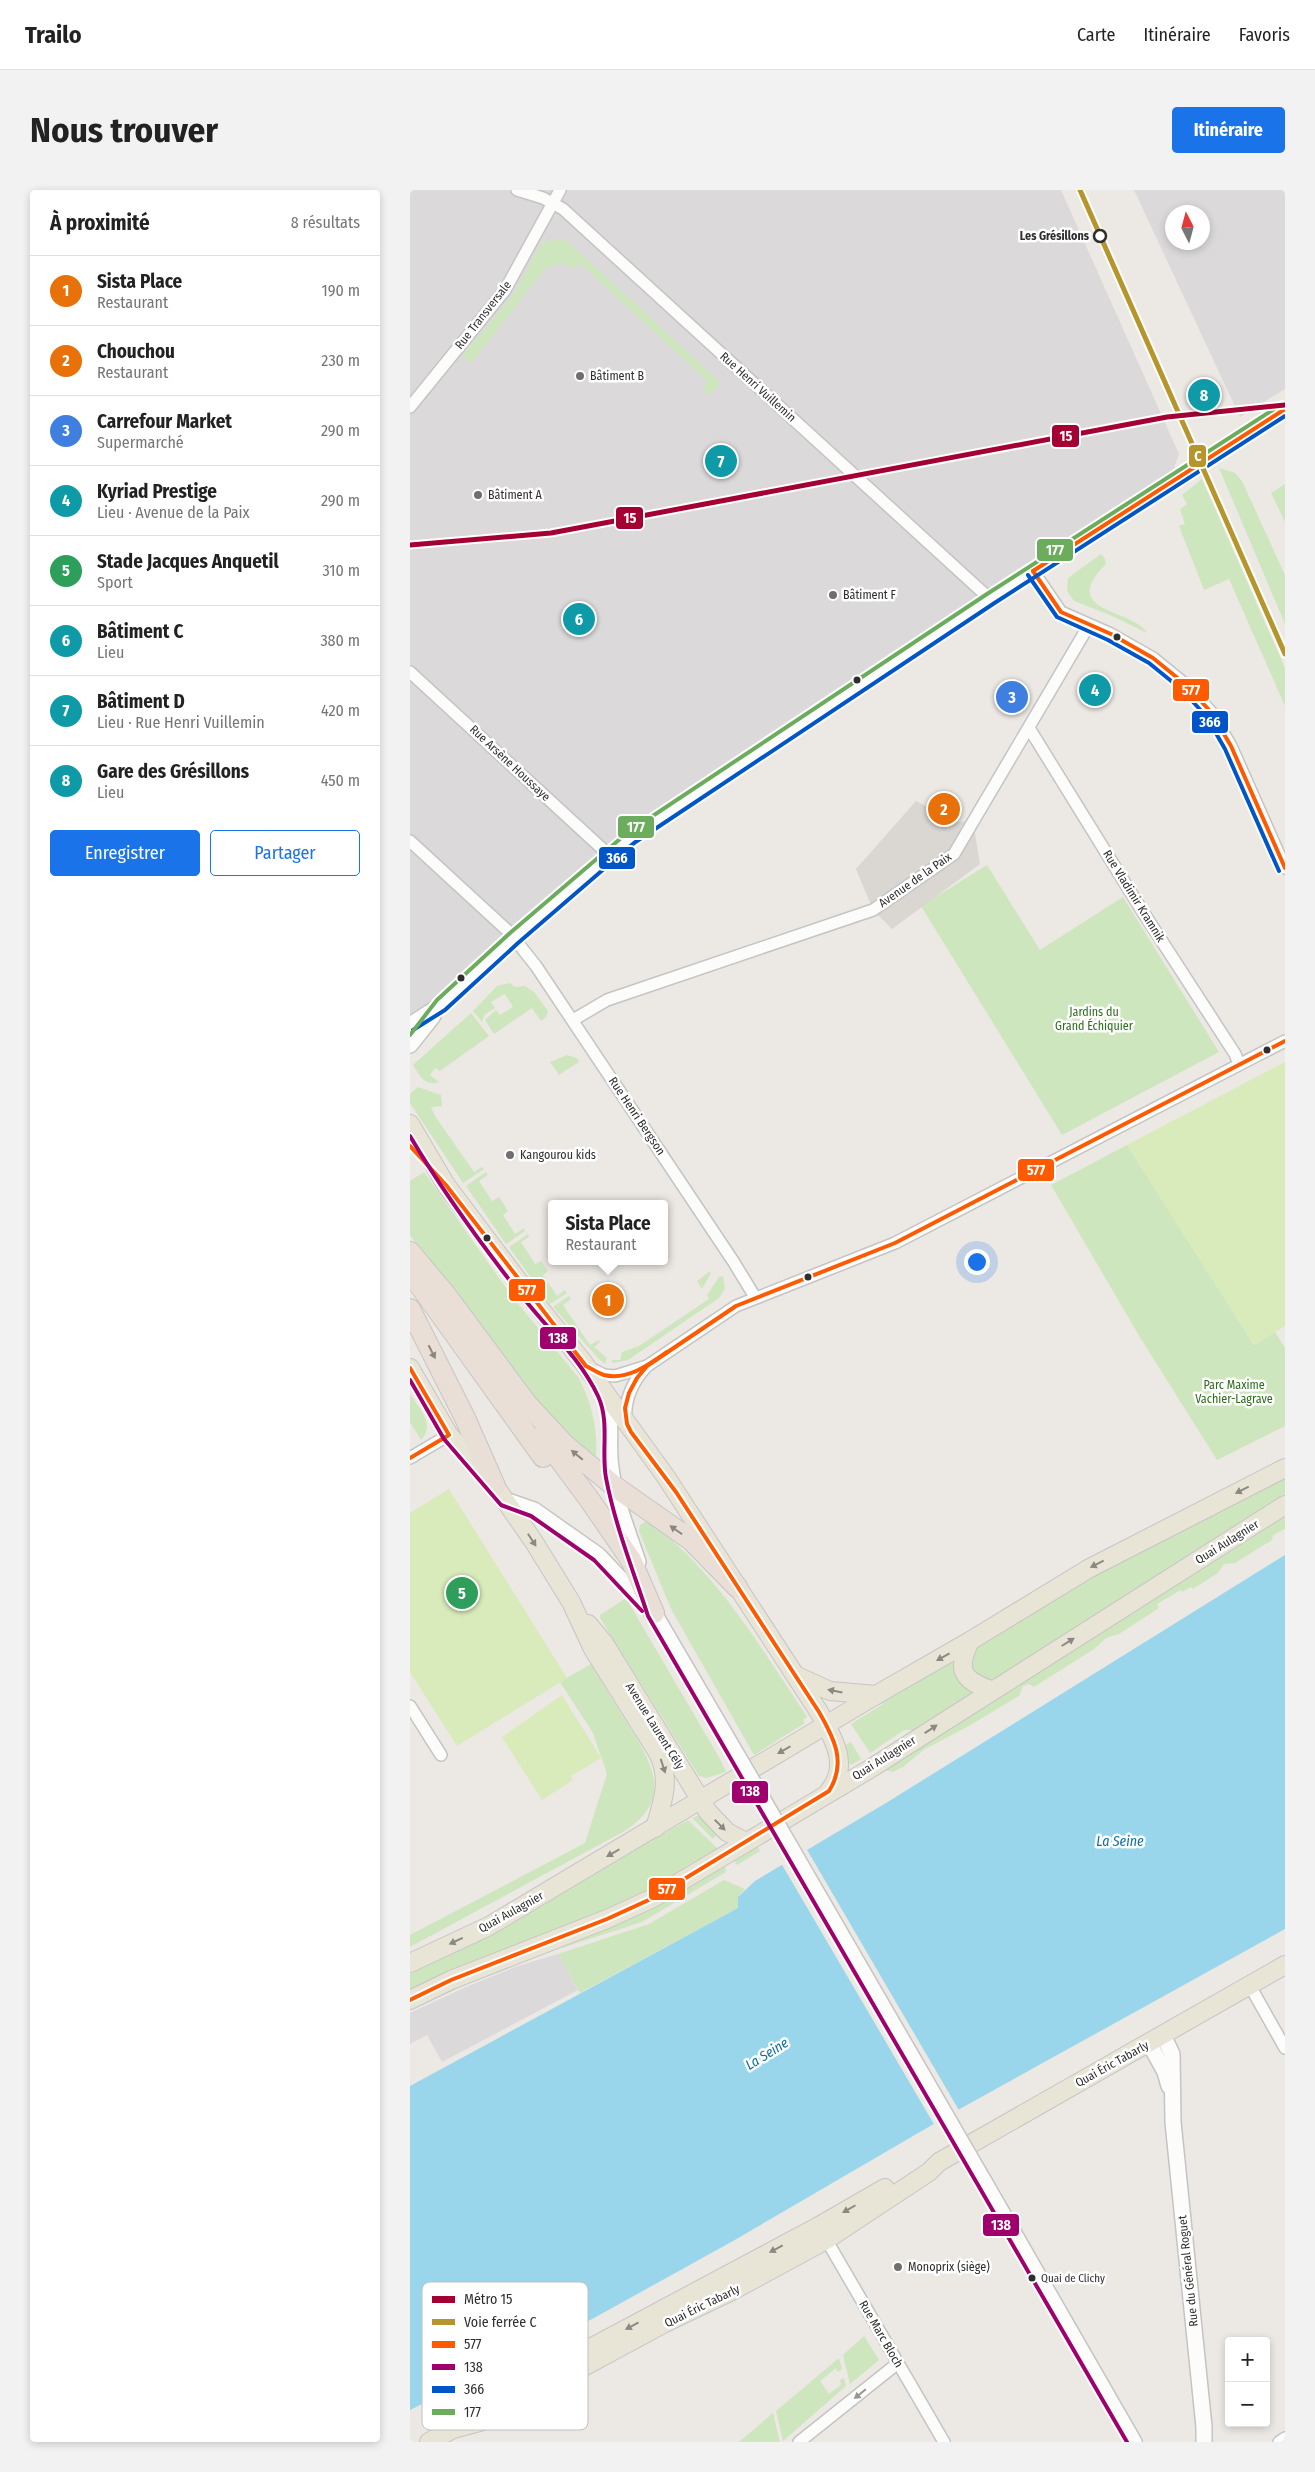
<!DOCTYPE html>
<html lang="fr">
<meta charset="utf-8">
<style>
:root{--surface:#fff;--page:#f2f2f2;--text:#222;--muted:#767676;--line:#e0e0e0;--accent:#1a73e8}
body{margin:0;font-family:"Fira Sans Condensed",sans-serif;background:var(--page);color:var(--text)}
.controls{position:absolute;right:15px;bottom:15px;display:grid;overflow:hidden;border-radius:5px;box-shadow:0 2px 8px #0003}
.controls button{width:45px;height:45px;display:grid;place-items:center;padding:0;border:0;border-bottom:1px solid var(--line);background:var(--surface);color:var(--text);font:25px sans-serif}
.compass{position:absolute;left:755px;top:15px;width:45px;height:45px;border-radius:50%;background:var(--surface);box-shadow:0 2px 8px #0003;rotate:354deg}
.you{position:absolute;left:566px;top:1071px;width:18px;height:18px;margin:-12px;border:4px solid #fff;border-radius:50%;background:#1a73e8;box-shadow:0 0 0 8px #1a73e833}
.badge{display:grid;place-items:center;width:32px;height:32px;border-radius:50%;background:var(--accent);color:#fff;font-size:16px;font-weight:700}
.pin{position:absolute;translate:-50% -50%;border:2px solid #fff;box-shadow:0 1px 5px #0006}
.popup{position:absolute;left:138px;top:1010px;width:120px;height:65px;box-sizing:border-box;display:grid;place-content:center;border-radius:5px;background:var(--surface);filter:drop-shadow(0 1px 4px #0005);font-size:16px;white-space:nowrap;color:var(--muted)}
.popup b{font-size:19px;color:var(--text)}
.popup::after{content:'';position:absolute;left:50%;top:100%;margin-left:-10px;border:10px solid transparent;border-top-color:var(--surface)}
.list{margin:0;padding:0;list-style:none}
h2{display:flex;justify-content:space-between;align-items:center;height:65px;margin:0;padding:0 20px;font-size:21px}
h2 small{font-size:16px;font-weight:400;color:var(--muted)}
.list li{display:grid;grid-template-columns:32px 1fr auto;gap:15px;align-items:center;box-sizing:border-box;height:70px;padding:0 20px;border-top:1px solid var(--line)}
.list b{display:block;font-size:19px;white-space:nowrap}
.list p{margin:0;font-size:16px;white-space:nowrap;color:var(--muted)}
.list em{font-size:16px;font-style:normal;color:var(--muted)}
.actions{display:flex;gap:10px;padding:15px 20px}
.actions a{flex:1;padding:11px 0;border:1px solid var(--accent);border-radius:5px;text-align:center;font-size:18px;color:var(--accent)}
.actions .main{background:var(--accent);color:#fff}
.map{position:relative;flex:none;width:875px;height:2252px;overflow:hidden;border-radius:5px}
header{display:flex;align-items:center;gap:30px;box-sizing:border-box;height:70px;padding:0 25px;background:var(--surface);border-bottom:1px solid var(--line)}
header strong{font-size:24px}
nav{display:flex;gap:28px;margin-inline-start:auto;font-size:18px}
.intro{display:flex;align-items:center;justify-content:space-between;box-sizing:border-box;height:120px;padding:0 30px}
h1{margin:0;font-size:35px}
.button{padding:12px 22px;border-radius:5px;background:var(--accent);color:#fff;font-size:18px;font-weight:700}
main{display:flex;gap:30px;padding:0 30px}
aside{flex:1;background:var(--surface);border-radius:5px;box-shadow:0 2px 8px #0003}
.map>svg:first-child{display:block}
</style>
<header>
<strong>Trailo</strong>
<nav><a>Carte</a><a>Itinéraire</a><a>Favoris</a></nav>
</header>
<div class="intro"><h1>Nous trouver</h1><a class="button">Itinéraire</a></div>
<main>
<aside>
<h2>À proximité<small>8 résultats</small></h2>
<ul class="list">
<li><span class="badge" style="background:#e8710a">1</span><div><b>Sista Place</b><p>Restaurant</p></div><em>190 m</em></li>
<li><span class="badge" style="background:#e8710a">2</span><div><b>Chouchou</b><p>Restaurant</p></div><em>230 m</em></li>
<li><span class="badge" style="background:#3f7fe0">3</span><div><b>Carrefour Market</b><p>Supermarché</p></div><em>290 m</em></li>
<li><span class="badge" style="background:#0f9aa8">4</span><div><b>Kyriad Prestige</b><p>Lieu · Avenue de la Paix</p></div><em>290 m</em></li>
<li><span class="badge" style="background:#2e9e5b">5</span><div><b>Stade Jacques Anquetil</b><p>Sport</p></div><em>310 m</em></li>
<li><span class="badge" style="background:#0f9aa8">6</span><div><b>Bâtiment C</b><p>Lieu</p></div><em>380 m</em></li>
<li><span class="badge" style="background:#0f9aa8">7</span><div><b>Bâtiment D</b><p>Lieu · Rue Henri Vuillemin</p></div><em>420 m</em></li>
<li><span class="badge" style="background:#0f9aa8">8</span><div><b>Gare des Grésillons</b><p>Lieu</p></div><em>450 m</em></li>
</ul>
<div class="actions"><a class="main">Enregistrer</a><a>Partager</a></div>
</aside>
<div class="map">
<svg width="875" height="2252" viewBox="0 0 875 2252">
<rect width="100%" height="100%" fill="#ece8e4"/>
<g fill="#dcd9db" fill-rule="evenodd">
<path d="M0,0H651L769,264L759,292L220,648L0,835Z"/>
<path d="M724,0H875V199L830,227ZM762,22H792V52H762Z"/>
<path d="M148,1764L168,1800L32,1872L17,1845L0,1854V1823L56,1797L108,1776Z"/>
</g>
<g fill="#cee6be">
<path d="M155,49L311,193L299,205L292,198L298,192L170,73L165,79C154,72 143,73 134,80L61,174L53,165L103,105L132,52Z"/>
<path d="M809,278L825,283L832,291L875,385V434Z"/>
<path d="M792,289L875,478V516L819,389L794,400L769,336L775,334L770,319L777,314L772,305Z"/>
<path d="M875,294V332L861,303Z"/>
<path d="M691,364L695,369L696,374C646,423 725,419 737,443L700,425L664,411L657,401L658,388Z"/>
<path d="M577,675L630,760L713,707L809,862L652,945L511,716Z"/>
<path d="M100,793L105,797L115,796L124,802L138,821L136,827L131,831L122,818L84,844L75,830L86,820L90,825L103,817L95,804L81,812L85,818L74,825L72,832L63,821L87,796Z"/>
<path d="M61,823L79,846L30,881L25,878L20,885L29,892C15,897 10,886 3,875Z"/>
<path d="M157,865L167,868L169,872L149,885L140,872Z"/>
<path d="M8,897L31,905L32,916L21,917L25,926L64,982L72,977L74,979L53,993L0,913V904Z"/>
<path d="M717,955L844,1155L865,1142L875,1158V1236L807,1270L731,1149L641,995Z"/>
<path d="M14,982L101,1105L168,1187C182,1213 188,1239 186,1268L145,1234L44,1107L0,1045V991Z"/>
<path d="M76,982L78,985L69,991L82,1011L89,1007L98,1021L93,1025L105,1044L114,1038L115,1041L96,1054L56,996Z"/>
<path d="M118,1044L119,1047L111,1052L125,1074L131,1071L138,1081L133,1085L147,1106L155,1100L157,1103L140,1114L99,1057Z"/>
<path d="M299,1082L301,1083L292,1099L287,1091Z"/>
<path d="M313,1086L315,1098L309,1108L218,1170L202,1173V1170H210L212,1162L229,1156L299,1109L297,1105L309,1087Z"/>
<path d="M159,1106L161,1109L153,1115L180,1155L189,1150L190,1152L184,1157L197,1168L195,1174L188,1168L143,1117Z"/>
<path d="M0,1204C9,1218 26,1235 11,1250L0,1232Z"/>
<path d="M875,1287V1306L589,1487L578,1490L563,1482L560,1473L564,1457L705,1374Z"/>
<path d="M875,1324V1339L863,1345L862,1350L825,1373L814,1374L808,1383L783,1399L781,1397L772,1402L771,1400L747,1414L749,1418L709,1444L696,1448L684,1459L624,1497L619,1494L613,1496L609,1506L557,1537L515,1559L493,1577L483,1582L474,1580Z"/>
<path d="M235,1332C245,1333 256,1345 263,1351C318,1401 355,1464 396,1525L397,1527L393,1530L395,1533L344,1565L261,1419L229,1341L230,1335Z"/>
<path d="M216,1408L310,1569L316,1582L296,1588L289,1586L190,1428V1425Z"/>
<path d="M541,1472L544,1474L545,1480L562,1503L504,1540H494L460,1563L441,1534L473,1514L470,1509Z"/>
<path d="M181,1474C193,1494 205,1514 217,1533C243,1574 265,1611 211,1643L0,1757V1745L175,1653L197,1584L183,1543L150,1492Z"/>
<path d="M441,1552L451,1569L441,1575L439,1573L434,1556Z"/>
<path d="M290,1625L309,1643L303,1649L282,1628Z"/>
<path d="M278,1630L308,1659L278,1675L256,1691L215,1713L0,1802V1784Z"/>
<path d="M348,1656L350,1661L327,1675L324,1670Z"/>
<path d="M315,1676L316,1682L232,1732L105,1773L0,1820V1817L51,1793L117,1767L207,1735L253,1712Z"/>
<path d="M314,1690L335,1699L328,1707V1718L170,1803L148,1764L239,1734Z"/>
<path d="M454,2146L469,2170L440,2194L433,2165Z"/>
<path d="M429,2168L432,2179L427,2182L426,2178L410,2191L419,2204L431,2195L430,2190L434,2188L436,2196L373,2251L366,2221Z"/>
<path d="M363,2223L370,2252H329Z"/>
</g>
<g fill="#d9eabb">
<path d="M875,872V1136L844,1155L717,955Z"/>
<path d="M39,1299L157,1488L47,1556L0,1482V1323Z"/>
<path d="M152,1505L191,1568L161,1586L163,1590L132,1610L92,1547Z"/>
</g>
<path fill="#dad6d2" d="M506,611L545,632L563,631L570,674L482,739L463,720L446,679Z"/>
<path fill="#99d6ec" d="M875,1365V1739L546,1921L323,2051L184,2128L0,2220V1896L328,1718V1707L345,1691L476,1613Z"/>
<path fill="#ece8e4" d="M396,1658L550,1922L525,1936L371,1673Z"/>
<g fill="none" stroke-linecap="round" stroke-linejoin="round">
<g stroke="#c5c4c5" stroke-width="14">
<g id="street">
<path d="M107,0L133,8L153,19L580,409"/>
<path d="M0,217L95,100L150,0"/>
<path d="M623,381L651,422L701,444L743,468L775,494L789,508L801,522L821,556L875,678"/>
<path d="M0,482L199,665"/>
<path d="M619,538L731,719L825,864L829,874"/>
<path d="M0,651L99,742L126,776L323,1071L345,1107"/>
<path d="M163,830L197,810L463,720L544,664L679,435"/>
<path d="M180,1178L194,1185L205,1186L237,1176L326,1116L485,1053L875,851"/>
<path d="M216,1230C214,1210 223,1191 236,1177"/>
<path d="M0,1268L39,1245"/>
<path d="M0,1516L31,1565"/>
<path d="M840,1796L875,1858"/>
<path d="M413,2044L534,2252"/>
<path d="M389,2252L488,2173"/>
<path d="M869,2252L875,2248"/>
</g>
</g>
<g stroke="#c5c4c5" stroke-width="18">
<g id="secondary">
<path d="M0,835L31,815L104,748L220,648L580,409L875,219"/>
<path d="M0,855L23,826"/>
<path d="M194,1205C204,1229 197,1254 201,1278C205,1311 218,1341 228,1372"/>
<path d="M95,1310L124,1320L188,1365L239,1419"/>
<path d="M241,1413L244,1423L330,1570"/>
<path d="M344,1594L359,1620"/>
<path d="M753,1845L762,1864L763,1932L794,2237V2252"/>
<path d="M739,1853L755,1882L759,1896"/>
<path d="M575,1993L724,2252"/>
</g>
</g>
<g stroke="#c6c5c4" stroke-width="20">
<g id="primary">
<path d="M0,934L36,995L119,1105L173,1172L256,1287L409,1522C422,1546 441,1575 419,1601"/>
<path d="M0,1178L39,1245L85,1296L124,1352L161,1412L183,1459L248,1563C261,1589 253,1611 245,1638"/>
<path d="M178,1434L194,1453L298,1622L317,1642L336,1652"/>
<path d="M560,1451C546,1480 552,1490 581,1500"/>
<path d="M387,1486L420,1501L466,1505"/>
<path d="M0,1773L79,1736L466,1505L560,1451L678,1379L875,1278"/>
<path d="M0,1810L41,1790L197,1729L243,1708L463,1577L875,1315"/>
<path d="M48,2235L66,2220L111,2195L409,2036L475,1998"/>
<path d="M19,2252L43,2239L73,2231L253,2134L322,2101L416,2050L519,1982L529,1972L875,1775"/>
</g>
</g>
<g stroke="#c6c5c4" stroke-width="22">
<g id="highway">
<path d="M0,1062L36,1105L117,1214L155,1255L204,1296L281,1350L327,1397"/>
<path d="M0,1082L133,1267"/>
<path d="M0,1119L55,1228L85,1296"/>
<path d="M132,1246L179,1309L221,1370L244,1423"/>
</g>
</g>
<use href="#street" stroke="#fcfcfb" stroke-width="11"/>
<use href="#secondary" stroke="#fcfcfb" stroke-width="15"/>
<use href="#primary" stroke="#e8e4d6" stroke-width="18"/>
<use href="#highway" stroke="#eadfd6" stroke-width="20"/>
<g stroke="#c5c4c5" stroke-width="18" stroke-linecap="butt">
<g id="secondary-bridge">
<path d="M330,1570L344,1594"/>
<path d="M359,1620L575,1993"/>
</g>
</g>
<use href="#secondary-bridge" stroke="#fcfcfb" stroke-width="15"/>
<g stroke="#fff" stroke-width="8">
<g id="bus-1">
<path d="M623,381L651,422L701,444L743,468L775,494L801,522L821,556L875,678"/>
<path d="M623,381L875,219"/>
<path d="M0,956L36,995L176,1176C182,1179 188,1183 194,1185C217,1191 240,1174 257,1162"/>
<path d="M0,1178L39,1245L0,1268"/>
<path d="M0,1810L41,1790L197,1729L243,1708L419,1601C437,1573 424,1548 409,1522L266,1302L221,1242L217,1234L215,1218L219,1203L227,1188L237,1176L326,1116L485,1053L875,851"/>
</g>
</g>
<g stroke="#fff" stroke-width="8">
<g id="bus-2">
<path d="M0,946C34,1004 74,1058 115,1110C140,1141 171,1170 188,1206C200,1232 191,1261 196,1288C205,1335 223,1380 238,1426L717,2252"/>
<path d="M0,1190L34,1249L91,1315L121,1326L184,1370L232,1421"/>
</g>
</g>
<g stroke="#fff" stroke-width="8">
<g id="bus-3">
<path d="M618,385L647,427L698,450L739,473L771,499L796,526L815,559L869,681"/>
<path d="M3,840L35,820L108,753L224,653L583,414L875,226"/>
</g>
</g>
<g stroke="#fff" stroke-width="8">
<path id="bus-4" d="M0,845L27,810L100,743L217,643L577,404L872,214"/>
</g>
<use href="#bus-1" stroke="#ff5a00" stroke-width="4"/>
<use href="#bus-2" stroke="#a0006e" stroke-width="4"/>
<use href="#bus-3" stroke="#0055c8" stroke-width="4"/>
<use href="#bus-4" stroke="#6bac5d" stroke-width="4"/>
<g stroke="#fff" stroke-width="9">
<path id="rail-1" d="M670,0L875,464"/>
</g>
<use href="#rail-1" stroke="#b6952d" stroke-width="5"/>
<g stroke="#fff" stroke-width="9">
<path id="metro-1" d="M0,355L141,343L757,227L875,215"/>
</g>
<use href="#metro-1" stroke="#a50034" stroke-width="5"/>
</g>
<defs><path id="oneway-solid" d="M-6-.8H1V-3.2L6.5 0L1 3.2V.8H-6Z" transform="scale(1.25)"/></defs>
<g fill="#8c8682">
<use href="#oneway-solid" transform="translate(22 1162) rotate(63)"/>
<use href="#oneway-solid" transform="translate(167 1265) rotate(-140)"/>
<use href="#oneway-solid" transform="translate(266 1340) rotate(-145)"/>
</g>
<g fill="#8b8982">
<use href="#oneway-solid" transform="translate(832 1300) rotate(153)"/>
<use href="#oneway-solid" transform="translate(122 1350) rotate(57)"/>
<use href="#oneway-solid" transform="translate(687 1374) rotate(153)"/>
<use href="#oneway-solid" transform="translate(658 1452) rotate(-32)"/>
<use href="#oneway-solid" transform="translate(533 1467) rotate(151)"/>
<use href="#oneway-solid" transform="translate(425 1501) rotate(-169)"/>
<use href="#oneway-solid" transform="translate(521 1539) rotate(-33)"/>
<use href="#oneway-solid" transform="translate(374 1560) rotate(150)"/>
<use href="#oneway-solid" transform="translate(253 1576) rotate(72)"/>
<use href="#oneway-solid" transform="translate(310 1635) rotate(45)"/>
<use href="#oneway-solid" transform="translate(203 1663) rotate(150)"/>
<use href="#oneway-solid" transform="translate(46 1751) rotate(155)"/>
<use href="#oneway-solid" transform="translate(439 2019) rotate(150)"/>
<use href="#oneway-solid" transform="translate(366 2059) rotate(152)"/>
<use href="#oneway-solid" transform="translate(222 2136) rotate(152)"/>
</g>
<use fill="#959594" href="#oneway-solid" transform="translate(450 2204) rotate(141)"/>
<circle fill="#fff" stroke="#2e2e2e" stroke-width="2.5" cx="690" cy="46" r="6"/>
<g fill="#706f6e" stroke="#fff" stroke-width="2">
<circle cx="170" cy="186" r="5"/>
<circle cx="68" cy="305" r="5"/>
<circle cx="423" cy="405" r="5"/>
<circle cx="100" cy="965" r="5"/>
<circle cx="488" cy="2077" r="5"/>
</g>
<g fill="#2e2e2e" stroke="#fff" stroke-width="2">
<circle cx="707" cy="447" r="4.5"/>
<circle cx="447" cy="490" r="4.5"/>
<circle cx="51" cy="788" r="4.5"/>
<circle cx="857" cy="860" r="4.5"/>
<circle cx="77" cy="1048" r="4.5"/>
<circle cx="398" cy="1087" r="4.5"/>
<circle cx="622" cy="2088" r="4.5"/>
</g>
<g text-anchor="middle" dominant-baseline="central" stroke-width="5" stroke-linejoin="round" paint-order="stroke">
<g font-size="11" fill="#2e2e2e" stroke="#fff" text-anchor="start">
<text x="631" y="2088">Quai de Clichy</text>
</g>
<g font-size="12" font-weight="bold" fill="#2e2e2e" stroke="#fff" text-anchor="end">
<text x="679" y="46">Les Grésillons</text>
</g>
<g font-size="12" fill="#2e2e2e" stroke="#fff">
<text transform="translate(73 125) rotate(-52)">Rue Transversale</text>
<text transform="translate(348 197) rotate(42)">Rue Henri Vuillemin</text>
<text transform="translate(100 573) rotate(43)">Rue Arsène Houssaye</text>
<text transform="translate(505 690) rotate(-35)">Avenue de la Paix</text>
<text transform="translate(724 706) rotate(58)">Rue Vladimir Kramnik</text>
<text transform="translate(227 926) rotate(56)">Rue Henri Bergson</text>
<text transform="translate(817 1352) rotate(-32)">Quai Aulagnier</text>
<text transform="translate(245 1536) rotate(58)">Avenue Laurent Cély</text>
<text transform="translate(474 1568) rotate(-32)">Quai Aulagnier</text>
<text transform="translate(101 1722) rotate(-29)">Quai Aulagnier</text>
<text transform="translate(702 1874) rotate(-29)">Quai Éric Tabarly</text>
<text transform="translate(778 2081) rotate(-96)">Rue du Général Roguet</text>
<text transform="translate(292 2116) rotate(-26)">Quai Éric Tabarly</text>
<text transform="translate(471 2144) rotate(60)">Rue Marc Bloch</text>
</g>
<g font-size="12" fill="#2e2e2e" stroke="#fff" text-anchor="start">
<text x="180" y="186">Bâtiment B</text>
<text x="78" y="305">Bâtiment A</text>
<text x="433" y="405">Bâtiment F</text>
<text x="110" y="965">Kangourou kids</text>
<text x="498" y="2077">Monoprix (siège)</text>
</g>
<g font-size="12" fill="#2c6e1b" stroke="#fff">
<text x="684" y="822">Jardins du<tspan x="684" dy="14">Grand Échiquier</tspan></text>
<text x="824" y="1195">Parc Maxime<tspan x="824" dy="14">Vachier-Lagrave</tspan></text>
</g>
<g font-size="14" font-style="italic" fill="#0d6fa3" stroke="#fff">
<text x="710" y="1651">La Seine</text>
<text transform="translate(357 1864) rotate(-32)">La Seine</text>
</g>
</g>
<rect x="12" y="2092" width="166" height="148" rx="8" fill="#fff" stroke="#c0c0c0" stroke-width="1"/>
<rect x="22" y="2106" width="23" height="7" fill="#a50034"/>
<rect x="22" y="2129" width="23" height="6" fill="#b6952d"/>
<rect x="22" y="2151" width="23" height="7" fill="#ff5a00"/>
<rect x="22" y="2174" width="23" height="6" fill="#a0006e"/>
<rect x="22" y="2196" width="23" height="7" fill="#0055c8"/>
<rect x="22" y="2219" width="23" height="6" fill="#6bac5d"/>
<g font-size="14" fill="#2e2e2e">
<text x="54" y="2114">Métro 15</text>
<text x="54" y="2137">Voie ferrée C</text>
<text x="54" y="2159">577</text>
<text x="54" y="2182">138</text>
<text x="54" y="2204">366</text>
<text x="54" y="2227">177</text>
</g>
<g stroke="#fff" stroke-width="2">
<rect x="641" y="234" width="29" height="24" rx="5" fill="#a50034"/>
<rect x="778" y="254" width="19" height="24" rx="5" fill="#b6952d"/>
<rect x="205" y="316" width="29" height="24" rx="5" fill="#a50034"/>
<rect x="626" y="348" width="38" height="24" rx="5" fill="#6bac5d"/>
<rect x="762" y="488" width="38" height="24" rx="5" fill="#ff5a00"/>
<rect x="781" y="520" width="38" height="24" rx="5" fill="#0055c8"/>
<rect x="207" y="625" width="38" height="24" rx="5" fill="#6bac5d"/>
<rect x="188" y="656" width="38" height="24" rx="5" fill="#0055c8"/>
<rect x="607" y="968" width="38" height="24" rx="5" fill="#ff5a00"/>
<rect x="98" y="1088" width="38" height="24" rx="5" fill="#ff5a00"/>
<rect x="129" y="1136" width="38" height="24" rx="5" fill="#a0006e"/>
<rect x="321" y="1590" width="38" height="24" rx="5" fill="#a0006e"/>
<rect x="238" y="1687" width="38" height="24" rx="5" fill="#ff5a00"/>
<rect x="572" y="2023" width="38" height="24" rx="5" fill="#a0006e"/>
</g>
<g font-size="14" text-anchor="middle" font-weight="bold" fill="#fff">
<text x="656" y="251">15</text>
<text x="788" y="271">C</text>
<text x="220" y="333">15</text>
<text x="645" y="365">177</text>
<text x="781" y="505">577</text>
<text x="800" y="537">366</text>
<text x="226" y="642">177</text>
<text x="207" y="673">366</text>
<text x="626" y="985">577</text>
<text x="117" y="1105">577</text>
<text x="148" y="1153">138</text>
<text x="340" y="1606">138</text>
<text x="257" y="1704">577</text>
<text x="591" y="2040">138</text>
</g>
</svg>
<div class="controls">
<button>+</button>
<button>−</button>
</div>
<svg class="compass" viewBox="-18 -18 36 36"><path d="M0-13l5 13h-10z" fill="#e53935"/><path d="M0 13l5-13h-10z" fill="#767676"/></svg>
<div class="you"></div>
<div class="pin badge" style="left:198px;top:1110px;background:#e8710a">1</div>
<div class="popup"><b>Sista Place</b>Restaurant</div>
<div class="pin badge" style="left:534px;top:619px;background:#e8710a">2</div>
<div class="pin badge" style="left:602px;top:507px;background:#3f7fe0">3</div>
<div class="pin badge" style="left:685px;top:500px;background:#0f9aa8">4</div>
<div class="pin badge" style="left:52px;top:1403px;background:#2e9e5b">5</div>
<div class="pin badge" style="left:169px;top:429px;background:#0f9aa8">6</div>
<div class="pin badge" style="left:311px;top:271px;background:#0f9aa8">7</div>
<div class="pin badge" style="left:794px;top:205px;background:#0f9aa8">8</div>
</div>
</main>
